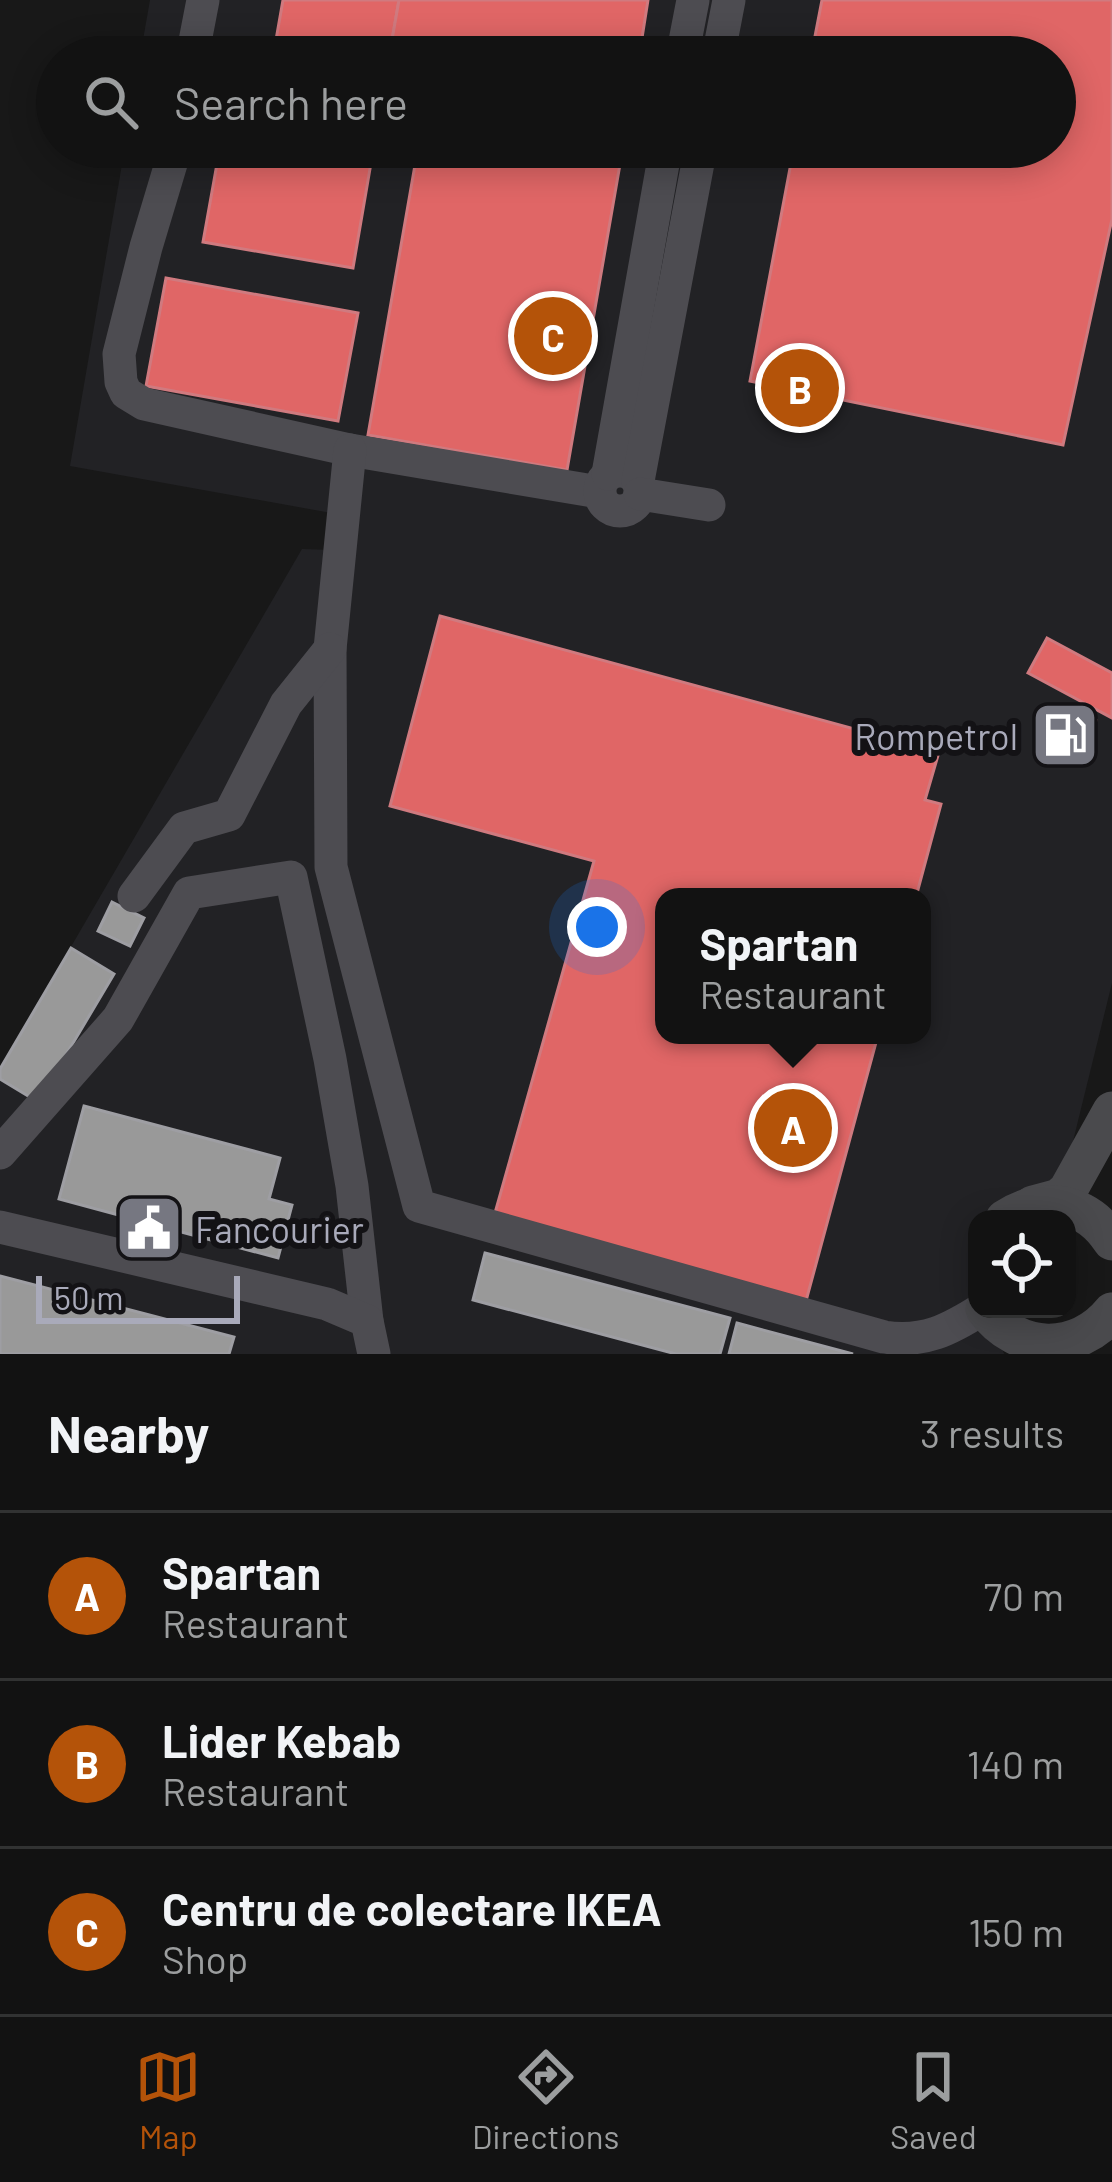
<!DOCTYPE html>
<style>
:root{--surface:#121212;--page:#1f2020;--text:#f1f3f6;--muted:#9c9e9f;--line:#313232;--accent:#b45309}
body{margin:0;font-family:Barlow,sans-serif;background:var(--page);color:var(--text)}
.controls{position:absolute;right:36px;bottom:36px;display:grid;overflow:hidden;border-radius:24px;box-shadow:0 6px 30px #0003}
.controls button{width:108px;height:108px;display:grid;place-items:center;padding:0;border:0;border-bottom:3px solid var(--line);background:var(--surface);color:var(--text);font:60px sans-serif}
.scale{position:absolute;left:36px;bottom:30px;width:204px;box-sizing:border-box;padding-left:12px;border:6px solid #a9aaba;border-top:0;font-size:33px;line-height:42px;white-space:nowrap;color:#a9aaba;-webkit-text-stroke:9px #131215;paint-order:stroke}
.you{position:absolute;left:597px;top:927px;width:42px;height:42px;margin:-30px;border:9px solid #fff;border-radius:50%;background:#1a73e8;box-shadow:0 0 0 18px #1a73e833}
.badge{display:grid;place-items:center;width:78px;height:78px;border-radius:50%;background:var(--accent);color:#fff;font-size:39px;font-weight:700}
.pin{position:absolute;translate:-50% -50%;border:6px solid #fff;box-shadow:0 3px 12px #0006}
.popup{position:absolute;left:655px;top:888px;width:276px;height:156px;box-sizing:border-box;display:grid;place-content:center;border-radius:24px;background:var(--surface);filter:drop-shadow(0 3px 9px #0005);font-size:39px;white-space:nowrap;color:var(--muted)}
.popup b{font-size:45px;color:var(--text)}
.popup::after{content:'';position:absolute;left:50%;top:100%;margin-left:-24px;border:24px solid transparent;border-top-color:var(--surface)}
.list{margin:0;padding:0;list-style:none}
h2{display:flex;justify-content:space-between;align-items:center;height:156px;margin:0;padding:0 48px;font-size:51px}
h2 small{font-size:39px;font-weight:400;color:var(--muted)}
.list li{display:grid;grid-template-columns:78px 1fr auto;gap:36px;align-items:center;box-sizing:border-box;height:168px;padding:0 48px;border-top:3px solid var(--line)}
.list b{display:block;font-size:45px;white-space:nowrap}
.list p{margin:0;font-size:39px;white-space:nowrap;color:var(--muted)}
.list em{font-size:39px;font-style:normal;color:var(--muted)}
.icon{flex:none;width:66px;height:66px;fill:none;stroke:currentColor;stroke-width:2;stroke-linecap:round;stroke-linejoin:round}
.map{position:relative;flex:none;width:1112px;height:1354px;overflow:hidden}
.search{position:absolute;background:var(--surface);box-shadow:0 6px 30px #0003;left:36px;right:36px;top:36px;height:132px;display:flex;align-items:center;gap:30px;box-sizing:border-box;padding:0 42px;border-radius:66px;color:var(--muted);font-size:45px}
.sheet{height:660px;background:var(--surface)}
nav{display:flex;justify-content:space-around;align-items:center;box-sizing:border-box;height:168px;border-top:3px solid var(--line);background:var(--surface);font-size:33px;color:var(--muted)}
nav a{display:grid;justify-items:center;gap:6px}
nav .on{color:var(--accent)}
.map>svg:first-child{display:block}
</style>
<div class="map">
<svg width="1112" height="1354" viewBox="0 0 1112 1354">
<rect width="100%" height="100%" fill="#181818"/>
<path fill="#222225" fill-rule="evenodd" d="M150,0H1112V983L1059,1198L1009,1219H977V1309L996,1325L1004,1354H0V1069L302,549L331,550L337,514L70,466L125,147H1055V57H140ZM664,897H922V1035H664Z"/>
<g fill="#e06666" stroke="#d07a7f" stroke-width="3">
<path d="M283,0H399L389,57H273Z"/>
<path d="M399,0H648L639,57H389Z"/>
<path d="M822,0H1112V219L1063,445L750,381L794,147H1055V57H811Z"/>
<path d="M220,147H314L372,157L353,268L203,242Z"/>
<path d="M374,147H623L567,470L368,435L415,165L372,157Z"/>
<path d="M166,278L358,313L338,421L146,386Z"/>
<path d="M440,616L939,752L925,800L941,804L916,897H664V1035H878L806,1301L495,1213L594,861L390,806Z"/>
<path d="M1047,638L1112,673V718L1028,673Z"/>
<path d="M1046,707L1096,720L1085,763L1035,750Z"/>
</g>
<g fill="#999" stroke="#9e9ea3" stroke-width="3">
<path d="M112,902L144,918L130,946L98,931Z"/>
<path d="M71,948L114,974L38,1102L0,1079V1069Z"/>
<path d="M84,1106L280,1158L269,1199L292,1205L278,1258L59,1199Z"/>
<path d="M485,1253L730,1318L720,1354H676L473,1300Z"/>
<path d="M0,1276L234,1337L229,1354H0Z"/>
<path d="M737,1323L853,1354H729Z"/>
</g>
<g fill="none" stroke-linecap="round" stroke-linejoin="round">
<g stroke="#4d4c51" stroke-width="33">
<path d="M192,57L203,0"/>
<path d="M682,57L693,0"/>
<path d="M718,57L729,0"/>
<path d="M176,147L146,247L119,354L121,382L126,393L144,404L350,450L599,492"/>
<path d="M350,450L330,649L331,867L419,1206L884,1337C924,1343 949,1330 982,1309"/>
<circle cx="620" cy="491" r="20"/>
<path d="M608,474L666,147"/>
<path d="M638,481L701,147"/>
<path d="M640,494L709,505"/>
<path d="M134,896L184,828L229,815L286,704L330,649"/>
<path d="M0,1153L118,1019L189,893L291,877L330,1059L352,1186L367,1321"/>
<path d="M0,1227L327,1304L367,1321L374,1354"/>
</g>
<g stroke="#4a4a4d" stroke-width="39">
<path d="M1033,1205L1059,1198L1068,1190L1112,1111"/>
<path d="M1005,1219C1043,1194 1087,1202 1112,1241"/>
<path d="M985,1309C1017,1354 1078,1354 1112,1312"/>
</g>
</g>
<defs>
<g id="fuel-square" transform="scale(3.45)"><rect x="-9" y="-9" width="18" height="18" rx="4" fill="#767781" stroke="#131215"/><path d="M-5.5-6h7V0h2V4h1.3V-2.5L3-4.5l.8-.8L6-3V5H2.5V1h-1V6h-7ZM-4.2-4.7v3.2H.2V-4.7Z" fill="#fff"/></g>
<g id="civic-square" transform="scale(3.45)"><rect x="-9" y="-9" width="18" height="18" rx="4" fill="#767781" stroke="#131215"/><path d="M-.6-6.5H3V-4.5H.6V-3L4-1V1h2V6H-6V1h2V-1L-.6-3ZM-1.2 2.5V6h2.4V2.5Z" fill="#fff"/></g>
</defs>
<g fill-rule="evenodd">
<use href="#fuel-square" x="1065" y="735"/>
<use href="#civic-square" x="149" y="1228"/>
</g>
<g text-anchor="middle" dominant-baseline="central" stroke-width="12" stroke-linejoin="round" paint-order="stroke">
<g font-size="36" fill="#a9aaba" stroke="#131215" text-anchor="end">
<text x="1018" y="735">Rompetrol</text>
<text x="195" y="1228" text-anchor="start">Fancourier</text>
</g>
</g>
</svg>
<div class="controls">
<button><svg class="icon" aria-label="locate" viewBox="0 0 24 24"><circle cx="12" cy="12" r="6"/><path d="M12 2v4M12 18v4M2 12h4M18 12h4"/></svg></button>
</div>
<div class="scale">50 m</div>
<div class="you"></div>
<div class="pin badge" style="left:793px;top:1128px">A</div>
<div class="popup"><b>Spartan</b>Restaurant</div>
<div class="pin badge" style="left:800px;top:388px">B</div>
<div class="pin badge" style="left:553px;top:336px">C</div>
<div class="search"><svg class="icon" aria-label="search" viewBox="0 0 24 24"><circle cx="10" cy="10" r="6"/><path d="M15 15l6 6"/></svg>Search here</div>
</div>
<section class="sheet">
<h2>Nearby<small>3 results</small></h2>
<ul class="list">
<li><span class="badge">A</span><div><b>Spartan</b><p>Restaurant</p></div><em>70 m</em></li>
<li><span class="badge">B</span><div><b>Lider Kebab</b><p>Restaurant</p></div><em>140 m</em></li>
<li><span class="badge">C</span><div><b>Centru de colectare IKEA</b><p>Shop</p></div><em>150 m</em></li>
</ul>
</section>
<nav>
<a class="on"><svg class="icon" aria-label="map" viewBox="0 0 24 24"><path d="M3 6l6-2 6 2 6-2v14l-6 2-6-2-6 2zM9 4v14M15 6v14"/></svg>Map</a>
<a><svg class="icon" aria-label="directions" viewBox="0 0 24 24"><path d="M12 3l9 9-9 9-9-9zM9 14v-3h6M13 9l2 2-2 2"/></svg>Directions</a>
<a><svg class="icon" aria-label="saved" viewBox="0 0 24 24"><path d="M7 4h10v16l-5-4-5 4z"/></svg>Saved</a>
</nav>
